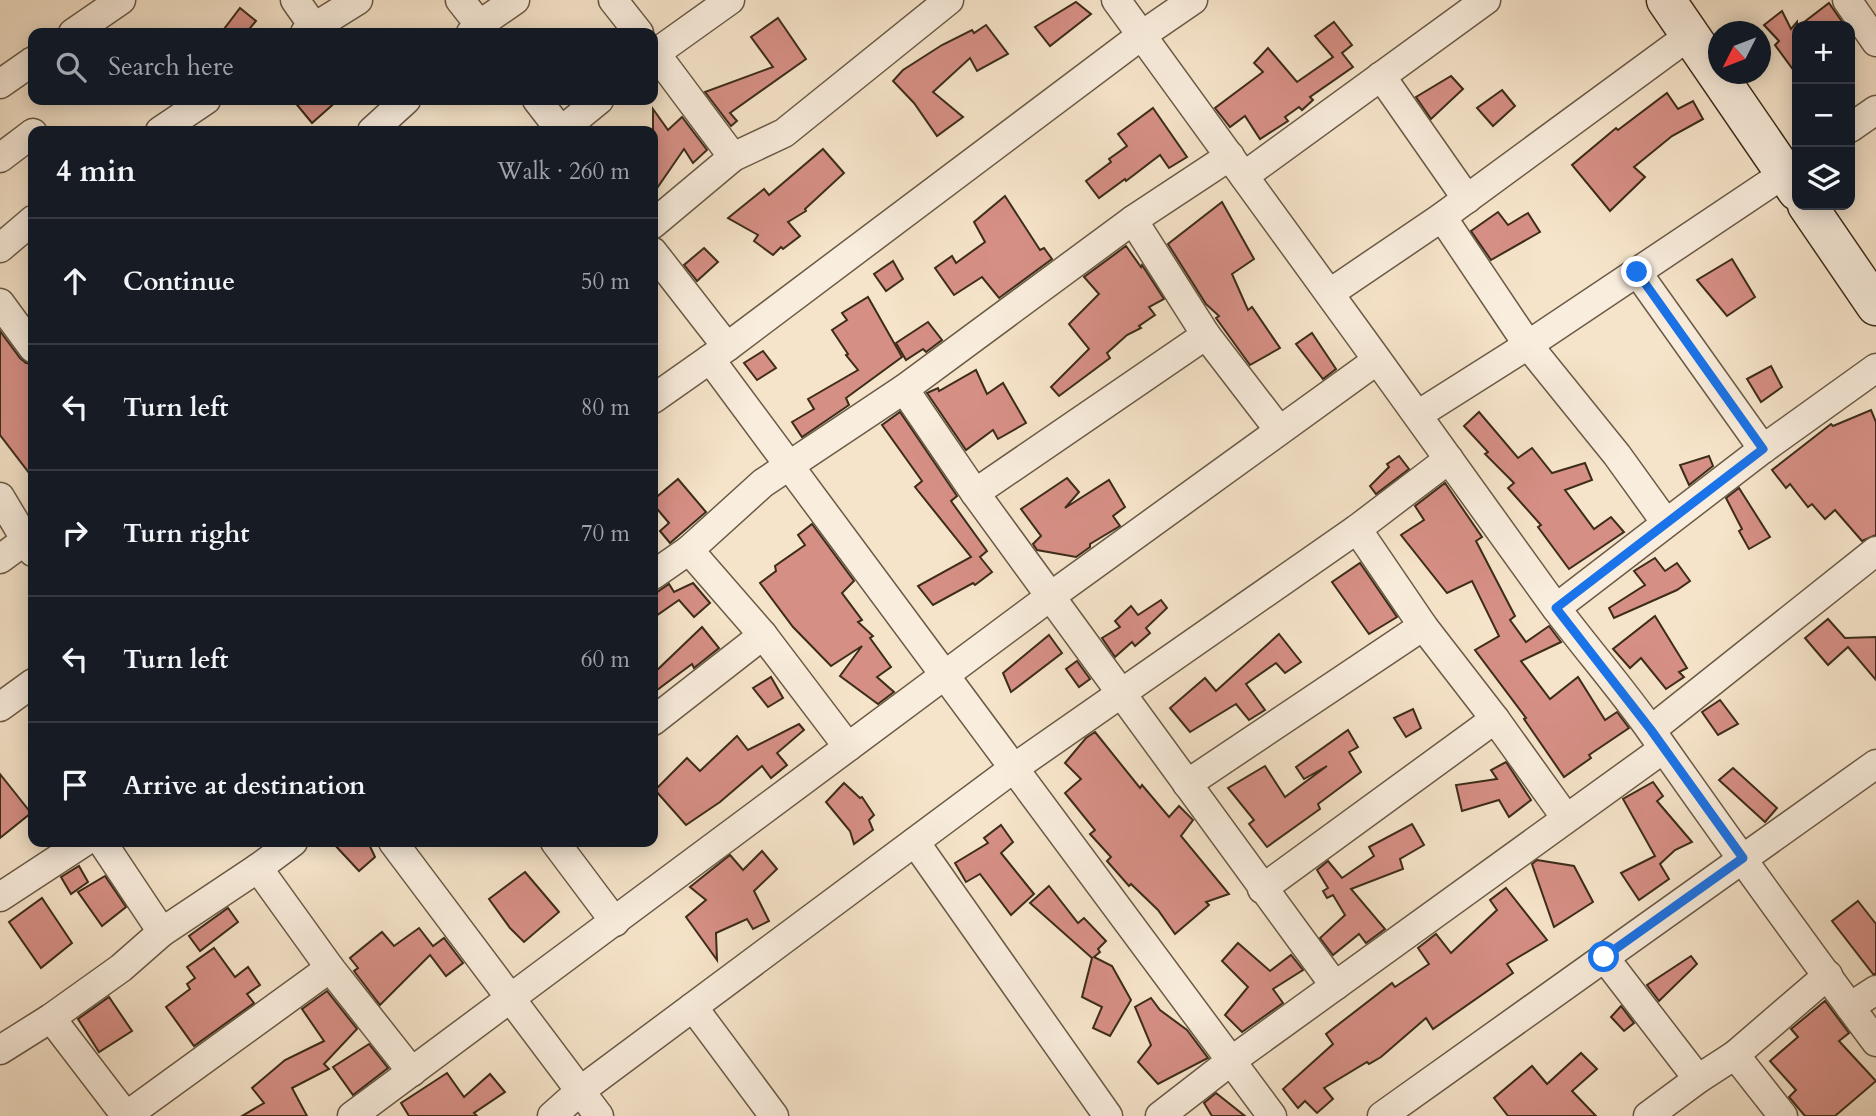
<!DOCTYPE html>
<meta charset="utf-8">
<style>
:root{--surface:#171b24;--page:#20242c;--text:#f1f3f6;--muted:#9ea1a6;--line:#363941}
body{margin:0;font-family:Cardo,serif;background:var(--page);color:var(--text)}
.controls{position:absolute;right:21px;top:21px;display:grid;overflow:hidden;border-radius:14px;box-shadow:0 4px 18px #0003}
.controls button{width:63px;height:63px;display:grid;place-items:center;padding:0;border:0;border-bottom:2px solid var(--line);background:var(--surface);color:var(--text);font:35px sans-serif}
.compass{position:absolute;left:1708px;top:21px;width:63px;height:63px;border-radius:50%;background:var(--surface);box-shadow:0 4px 18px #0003;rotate:228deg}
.stop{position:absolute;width:21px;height:21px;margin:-16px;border:5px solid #1a73e8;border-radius:50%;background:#fff}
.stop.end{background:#1a73e8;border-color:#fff;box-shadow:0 2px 7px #0008}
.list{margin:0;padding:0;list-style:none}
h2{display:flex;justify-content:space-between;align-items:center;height:91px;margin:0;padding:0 28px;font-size:30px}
h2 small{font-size:23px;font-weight:400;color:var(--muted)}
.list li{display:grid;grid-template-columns:46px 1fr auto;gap:21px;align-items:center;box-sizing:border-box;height:126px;padding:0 28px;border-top:2px solid var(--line)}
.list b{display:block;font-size:26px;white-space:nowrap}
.list em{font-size:23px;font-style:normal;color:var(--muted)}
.icon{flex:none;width:38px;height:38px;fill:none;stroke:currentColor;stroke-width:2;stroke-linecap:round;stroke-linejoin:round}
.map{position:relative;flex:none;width:1876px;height:1116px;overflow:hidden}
.search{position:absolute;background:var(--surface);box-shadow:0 4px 18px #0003;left:28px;top:28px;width:630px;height:77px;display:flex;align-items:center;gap:18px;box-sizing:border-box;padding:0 24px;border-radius:14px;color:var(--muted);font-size:26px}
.panel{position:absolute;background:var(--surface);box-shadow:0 4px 18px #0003;left:28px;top:126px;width:630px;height:721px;border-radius:14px}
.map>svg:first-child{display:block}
</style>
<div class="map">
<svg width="1876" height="1116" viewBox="0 0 1876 1116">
<rect width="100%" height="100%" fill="#f6e4ca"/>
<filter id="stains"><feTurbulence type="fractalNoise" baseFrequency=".00286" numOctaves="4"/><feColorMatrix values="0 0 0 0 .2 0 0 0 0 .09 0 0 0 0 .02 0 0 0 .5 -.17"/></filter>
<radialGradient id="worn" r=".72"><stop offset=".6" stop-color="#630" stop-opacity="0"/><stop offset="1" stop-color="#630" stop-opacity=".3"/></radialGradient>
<g fill="#d68f85" stroke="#3c2c1a" stroke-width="2">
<path d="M1076,2L1091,14L1050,46L1035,27Z"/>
<path d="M1829,3L1845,26H1799Z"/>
<path d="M240,8L256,21L246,33H221Z"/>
<path d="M1782,11L1791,29L1797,22V75L1775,45L1779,41L1764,25Z"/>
<path d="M778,18L806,59L730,113L737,121L731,126L705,92L773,67L751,37Z"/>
<path d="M1334,22L1352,45L1342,53L1353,67L1310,97L1313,100L1302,110L1299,107L1285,117L1288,121L1260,139L1245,116L1230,127L1215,108L1263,72L1254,63L1268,48L1297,82L1333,57L1315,36Z"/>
<path d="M986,25L1008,54L977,71L970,58L933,92L963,117L937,136L914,103L893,81L903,70L942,45L972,30L974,33Z"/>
<path d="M1451,76L1463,89L1431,119L1416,97Z"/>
<path d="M1502,90L1515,106L1493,126L1477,108Z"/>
<path d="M1667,93L1678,109L1693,101L1703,119L1672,136L1634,167L1645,177L1610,211L1572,165L1616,128L1618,130Z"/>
<path d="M293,100H338L312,123Z"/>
<path d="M1153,108L1187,157L1169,168L1160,155L1126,181L1125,179L1099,198L1086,181L1111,162L1109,159L1127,146L1118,134Z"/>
<path d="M653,109L668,130L682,117L707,150L693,163L684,149L653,194Z"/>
<path d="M823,149L844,173L805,209L806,211L788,222L800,236L783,249L781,247L773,255L754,241L758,235L728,218L764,189L769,195Z"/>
<path d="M1005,196L1040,250L1044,248L1052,259L999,298L982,277L954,295L935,268L952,256L956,263L985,242L974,222Z"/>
<path d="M1222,202L1254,259L1232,274L1248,310L1252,307L1280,348L1250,365L1216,318L1219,316L1206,304L1168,244Z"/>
<path d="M1498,212L1508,225L1528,213L1540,232L1491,260L1471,231Z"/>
<path d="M1126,246L1141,267L1142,265L1164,299L1149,307L1155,315L1139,326L1141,328L1127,335L1107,353L1110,358L1059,396L1051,387L1089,349L1069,324L1099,294L1084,277Z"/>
<path d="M704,248L718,262L697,281L684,265Z"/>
<path d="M1732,259L1755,297L1727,316L1697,280Z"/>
<path d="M893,261L903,279L886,291L874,274Z"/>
<path d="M868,297L902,357L846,398L849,405L802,437L792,422L814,409L808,399L858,370L846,355L848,354L832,330L847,320L842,313Z"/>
<path d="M928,322L942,340L926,352L923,349L906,360L896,343Z"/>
<path d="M0,331L20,358L26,363L33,364V478L0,435Z"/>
<path d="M1312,333L1336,369L1323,379L1296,344Z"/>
<path d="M763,351L776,368L757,380L744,363Z"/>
<path d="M1771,366L1782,387L1761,402L1747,379Z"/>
<path d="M976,370L987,394L1003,383L1026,423L998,439L993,430L966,450L927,393L938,388L939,391Z"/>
<path d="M1871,410L1876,422V535L1862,541L1835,510L1825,519L1812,504L1808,507L1790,484L1786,488L1772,470L1831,424L1833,426Z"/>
<path d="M900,412L957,496L951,501L987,551L980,557L992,572L975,585L973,583L933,605L918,586L971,557L915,487L922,481L882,425Z"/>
<path d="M1479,412L1518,458L1532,448L1552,473L1585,463L1592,480L1565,490L1594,529L1611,517L1624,532L1569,569L1538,527L1541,525L1508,488L1514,483L1485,454L1488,452L1464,426Z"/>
<path d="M1399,456L1409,469L1376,494L1370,486L1389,467L1387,464Z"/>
<path d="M1709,456L1713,466L1689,485L1680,465Z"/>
<path d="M1067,478L1079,492L1065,508L1109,480L1125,507L1113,516L1120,526L1090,544V547L1076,557L1037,550L1033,544L1041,536L1021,509Z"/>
<path d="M678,479L706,512L670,543L660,531L669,523L653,504V500Z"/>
<path d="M1445,483L1482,537L1476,541L1515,616L1510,620L1526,642L1549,626L1561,642L1521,661L1550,699L1578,677L1605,720L1617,712L1629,728L1589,755L1591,758L1564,777L1524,719L1526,718L1475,650L1499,636L1472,581L1447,593L1401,535L1424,520L1415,506Z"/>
<path d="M1739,488L1770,537L1749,549L1739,531L1742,529L1726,498Z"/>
<path d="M812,524L854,581L842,593L862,620L858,622L873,636L870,638L891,667L877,677L894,692L878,704L840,676L862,646L831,666L793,627L760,583L776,571L775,566L805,545L798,535Z"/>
<path d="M1655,558L1665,571L1677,563L1690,581L1677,590L1614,618L1609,608L1645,585L1634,571Z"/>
<path d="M1360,563L1397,617L1369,634L1332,582Z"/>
<path d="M693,583L710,603L694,617L679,600L653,618V595L669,584L674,592Z"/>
<path d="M1161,600L1167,608L1146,628L1150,633L1135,646L1132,642L1115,657L1102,638L1120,627L1115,621L1131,606L1138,615Z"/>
<path d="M1655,616L1687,668L1679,672L1684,677L1666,689L1641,658L1630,668L1613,649Z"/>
<path d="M1828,619L1845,638L1876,637V680L1848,647L1828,665L1805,638Z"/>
<path d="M702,627L719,648L694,668L692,664L653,693V674Z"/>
<path d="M1279,634L1301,662L1285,673L1276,663L1246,684L1265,710L1249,720L1236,704L1190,732L1170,708L1205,678L1216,691Z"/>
<path d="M1049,635L1062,653L1011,692L1003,673Z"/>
<path d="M1077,661L1090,679L1079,687L1066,669Z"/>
<path d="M771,677L783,698L768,707L753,688Z"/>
<path d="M1720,700L1738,724L1718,735L1702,712Z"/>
<path d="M1413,709L1421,728L1406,737L1394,718Z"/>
<path d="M799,724L804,730L777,753L787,765L771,778L762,766L720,802L686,825L655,790L687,758L700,771L737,736L748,750Z"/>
<path d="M1348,730L1358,747L1349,752L1361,772L1318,804L1320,809L1267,847L1249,824L1254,820L1228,788L1265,766L1285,797L1327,766L1304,779L1296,767Z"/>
<path d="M1095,732L1140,788L1142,785L1169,817L1179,806L1193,820L1181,836L1229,894L1206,902L1209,905L1175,934L1158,910L1131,884L1129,886L1107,861L1111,857L1090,834L1095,830L1065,793L1081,779L1065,763L1086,738Z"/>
<path d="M1506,762L1531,800L1509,817L1499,800L1462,811L1456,785L1497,779L1491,770Z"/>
<path d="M1733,768L1777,808L1765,822L1719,780Z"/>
<path d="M0,774L31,813L0,838Z"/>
<path d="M1653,782L1663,796L1657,801L1692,842L1675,850L1660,864L1669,879L1639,900L1621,873L1655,856L1623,799Z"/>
<path d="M844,783L860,798L862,797L874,815L869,820L873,830L854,844L850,831L826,802Z"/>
<path d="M1412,824L1424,845L1400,859L1403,869L1351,889L1385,929L1366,943L1359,934L1333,955L1320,938L1345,915L1333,895L1327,898L1323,891L1328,888L1317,870L1328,861L1342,878L1374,856L1369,847Z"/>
<path d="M1001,825L1013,842L1001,853L1034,894L1011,915L980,874L966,882L955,863L988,843L984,838Z"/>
<path d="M332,842H368L375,857L359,871Z"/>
<path d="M762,851L777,869L754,891L769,921L753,929L747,919L716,933L717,960L686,917L706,900L690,887L730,855L743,870Z"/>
<path d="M1537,860L1574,866L1593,902L1554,927L1532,864Z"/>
<path d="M79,866L88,882L71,894L61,877Z"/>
<path d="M525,872L559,912L524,942L510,928L489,899Z"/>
<path d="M105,876L126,907L102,926L78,892Z"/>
<path d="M1049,886L1078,923L1084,918L1106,941L1098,949L1100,952L1094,957L1112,966L1131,1000L1110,1036L1093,1028L1102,1007L1082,997L1092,958L1030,903Z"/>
<path d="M1506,888L1547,940L1507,964L1513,973L1433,1029L1426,1018L1381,1057L1369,1064L1367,1062L1324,1088L1333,1099L1317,1113L1305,1101L1298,1108L1283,1089L1333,1044L1326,1034L1392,983L1395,987L1429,964L1418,948L1436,934L1451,953L1497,910L1490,900Z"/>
<path d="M42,898L72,943L41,968L9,922Z"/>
<path d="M1858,901L1876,924V974H1873L1832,921Z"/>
<path d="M228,908L238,922L200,951L189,936Z"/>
<path d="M419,928L433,946L444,938L463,963L446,976L430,955L380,1005L354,971L358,968L350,958L382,932L394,946Z"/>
<path d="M1238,943L1270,971L1291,955L1303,970L1273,989L1283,1003L1242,1032L1225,1015L1248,987L1222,961Z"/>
<path d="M214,948L235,977L248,967L260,985L247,994L254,1003L194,1046L166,1007L190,989L187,984L195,978L187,967Z"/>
<path d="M1691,956L1697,964L1659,1001L1647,985Z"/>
<path d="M327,991L357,1029L324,1064L329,1069L292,1088L307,1116H242L264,1103L252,1088L285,1060L324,1041L302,1009Z"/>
<path d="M109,997L132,1031L99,1052L78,1019Z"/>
<path d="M1151,998L1160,1010L1187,1030L1208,1058L1158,1084L1138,1062L1151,1045L1135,1007Z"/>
<path d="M1825,1001L1849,1033L1839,1041L1876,1081L1835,1116H1805L1789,1097L1796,1090L1770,1061L1798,1037L1791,1029Z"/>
<path d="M1621,1006L1634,1023L1624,1031L1611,1017Z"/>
<path d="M369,1044L388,1068L353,1095L333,1067Z"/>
<path d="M1581,1053L1597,1069L1572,1091L1596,1116H1508L1494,1098L1532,1066L1547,1084Z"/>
<path d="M447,1073L464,1097L490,1074L505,1092L474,1113L477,1116H409L401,1103Z"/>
<path d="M1216,1093L1245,1116H1212L1204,1103Z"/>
</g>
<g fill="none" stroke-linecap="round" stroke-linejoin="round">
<g stroke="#6a5a46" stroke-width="31">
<g id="street">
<path d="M295,0L314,27"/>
<path d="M460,0L486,33"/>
<path d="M613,0L639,33"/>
<path d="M1116,0C1263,201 1408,402 1553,604C1585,647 1621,688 1652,732C1725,836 1800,940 1876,1042"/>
<path d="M1847,0L1876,42"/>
<path d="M73,33L121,0"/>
<path d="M305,33L358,0"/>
<path d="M471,33L479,25L515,0"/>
<path d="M653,50L733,157"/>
<path d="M653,55L730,0"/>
<path d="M1381,76L1467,199"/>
<path d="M0,84L33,61"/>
<path d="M537,100L561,131L599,100"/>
<path d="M1850,128L1876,110"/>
<path d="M160,131L206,100"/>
<path d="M372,131L406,100"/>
<path d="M0,158L33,133"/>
<path d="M1244,176L1486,0"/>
<path d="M1442,217L1528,345L1617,455L1666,523"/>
<path d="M1133,220L1206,335L1279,430"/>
<path d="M653,224L733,157L784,133L949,0"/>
<path d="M0,248L33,220"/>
<path d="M653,252L727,347"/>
<path d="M1637,272L1763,449"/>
<path d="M1330,293L1442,217L1690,35"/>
<path d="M0,303L33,348"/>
<path d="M710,359L1272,1116"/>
<path d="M904,389L975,493L1335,986"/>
<path d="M653,399L727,347L1142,35L1193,0"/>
<path d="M1419,414L1528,345L1797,165"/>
<path d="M975,493L1206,335"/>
<path d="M0,497L33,552"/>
<path d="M1357,529L1423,626L1495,719L1566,818"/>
<path d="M689,550L763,635L848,747"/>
<path d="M0,559L26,540"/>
<path d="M653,575L689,550L763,483L904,389L1133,220L1230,156"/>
<path d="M1556,608L1763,449L1876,368"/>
<path d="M0,707L33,683"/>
<path d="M653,721L763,635"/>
<path d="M1651,730L1876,551"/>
<path d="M1187,784L1423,626"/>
<path d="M102,842L162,932"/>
<path d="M393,842L599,1116"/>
<path d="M555,842L615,922"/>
<path d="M915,842L1108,1116"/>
<path d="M258,868L293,842"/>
<path d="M1262,889L1495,719"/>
<path d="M0,897L84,842"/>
<path d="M1604,957L1698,1079"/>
<path d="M693,1007L774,1116"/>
<path d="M1850,1007L1876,990"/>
<path d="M51,1018L126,1116"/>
<path d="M0,1050L51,1018L121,968L162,932L258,868L330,968L412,1072"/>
<path d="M1735,1055L1783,1116"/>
<path d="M126,1116L330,968"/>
<path d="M352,1116L1051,596L1376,361"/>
<path d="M552,1116L580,1091L1014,768L1357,529L1449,459"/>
<path d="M1160,1116L1231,1061L1663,749"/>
<path d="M1382,1116L1876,764"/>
<path d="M1648,1116L1698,1079L1735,1055L1828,975"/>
</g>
</g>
<g stroke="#3c2c1a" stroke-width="41">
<g id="secondary">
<path d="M1666,0L1797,191"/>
<path d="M1807,205L1876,306"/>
</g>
</g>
<use href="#street" stroke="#f9eddd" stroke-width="28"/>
<use href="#secondary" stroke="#f9eddd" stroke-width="38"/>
</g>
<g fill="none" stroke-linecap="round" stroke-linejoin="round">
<path stroke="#1a73e8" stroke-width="9" d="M1604,957L1743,858L1651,730L1556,608L1763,449L1637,272"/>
</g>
<rect width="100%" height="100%" filter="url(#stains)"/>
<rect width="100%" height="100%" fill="url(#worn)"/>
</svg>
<div class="controls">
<button>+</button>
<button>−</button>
<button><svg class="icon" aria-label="layers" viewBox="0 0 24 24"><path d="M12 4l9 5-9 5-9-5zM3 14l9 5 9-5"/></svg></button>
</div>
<svg class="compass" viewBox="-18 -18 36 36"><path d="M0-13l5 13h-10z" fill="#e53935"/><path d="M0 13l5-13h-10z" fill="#9ea1a6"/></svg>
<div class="stop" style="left:1604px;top:957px"></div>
<div class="stop end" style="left:1637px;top:272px"></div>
<div class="search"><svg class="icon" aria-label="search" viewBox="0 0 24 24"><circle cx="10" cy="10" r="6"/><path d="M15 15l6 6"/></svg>Search here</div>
<section class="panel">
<h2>4 min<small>Walk · 260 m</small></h2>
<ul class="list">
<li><svg class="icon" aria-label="ahead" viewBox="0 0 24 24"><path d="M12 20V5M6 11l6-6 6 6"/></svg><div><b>Continue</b></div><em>50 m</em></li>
<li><svg class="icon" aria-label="left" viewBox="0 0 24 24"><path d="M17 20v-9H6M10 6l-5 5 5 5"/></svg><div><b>Turn left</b></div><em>80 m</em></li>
<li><svg class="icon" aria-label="right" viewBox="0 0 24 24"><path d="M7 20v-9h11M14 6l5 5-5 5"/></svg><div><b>Turn right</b></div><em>70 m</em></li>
<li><svg class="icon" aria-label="left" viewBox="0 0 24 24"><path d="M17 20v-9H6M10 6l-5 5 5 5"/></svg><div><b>Turn left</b></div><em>60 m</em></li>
<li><svg class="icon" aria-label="arrive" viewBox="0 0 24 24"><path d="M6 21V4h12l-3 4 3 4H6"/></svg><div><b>Arrive at destination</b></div></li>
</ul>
</section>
</div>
